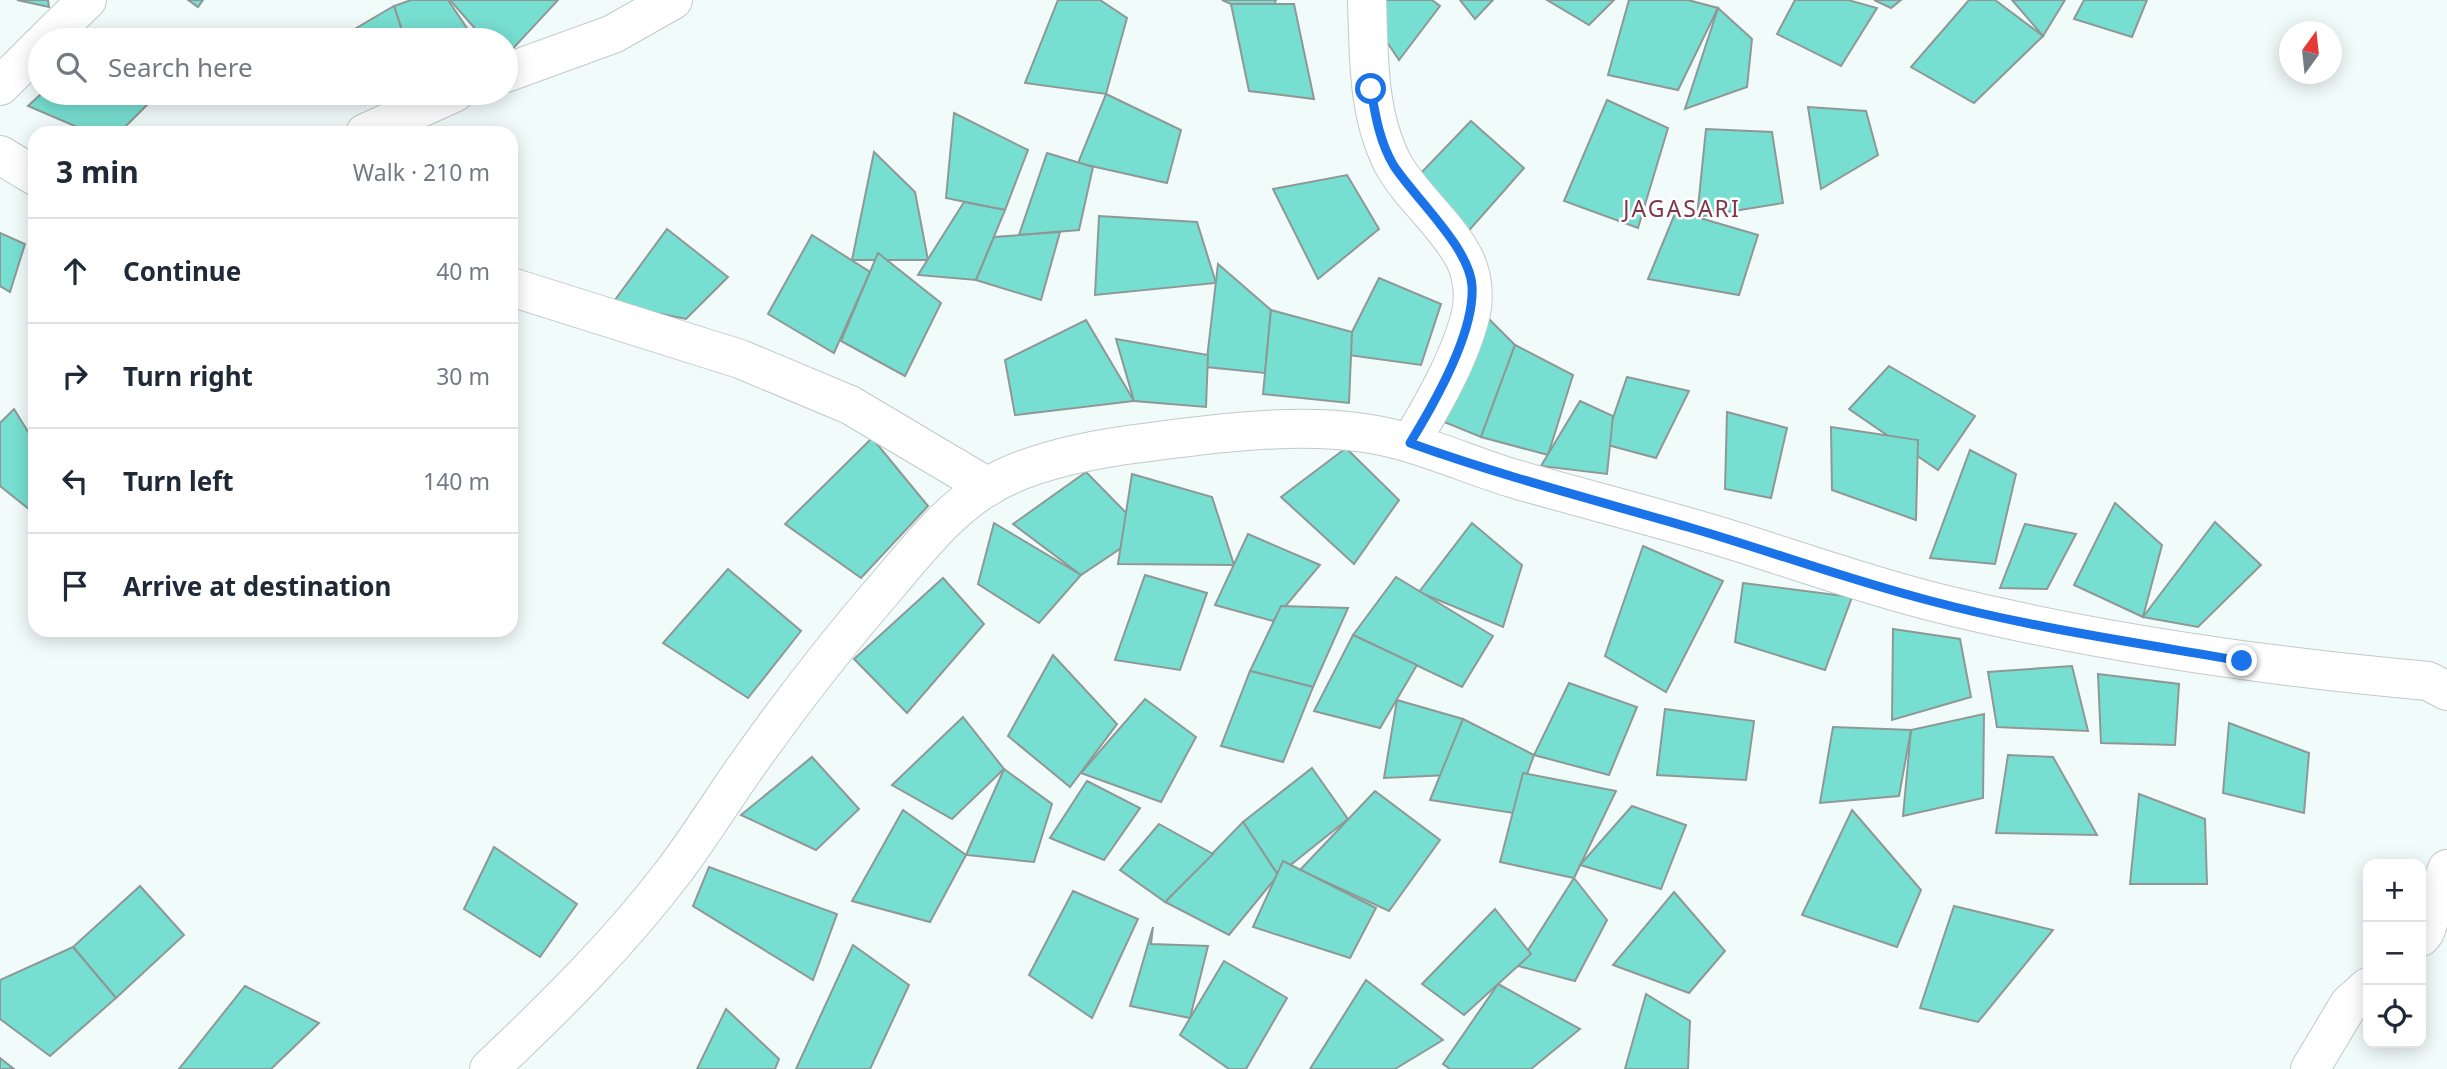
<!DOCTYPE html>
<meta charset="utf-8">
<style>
:root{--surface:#fff;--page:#f2f2f3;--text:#1f2937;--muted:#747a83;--line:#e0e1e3}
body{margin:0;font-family:"Noto Sans",sans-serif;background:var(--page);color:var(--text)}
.controls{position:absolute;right:21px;bottom:21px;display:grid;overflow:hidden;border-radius:14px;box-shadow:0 4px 18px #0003}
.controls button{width:63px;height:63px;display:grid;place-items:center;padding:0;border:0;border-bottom:2px solid var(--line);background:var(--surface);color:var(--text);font:35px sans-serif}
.compass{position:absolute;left:2279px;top:21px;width:63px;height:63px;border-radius:50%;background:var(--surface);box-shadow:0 4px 18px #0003;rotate:15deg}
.stop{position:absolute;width:21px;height:21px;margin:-16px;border:5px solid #1a73e8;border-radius:50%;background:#fff}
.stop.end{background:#1a73e8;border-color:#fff;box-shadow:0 2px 7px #0008}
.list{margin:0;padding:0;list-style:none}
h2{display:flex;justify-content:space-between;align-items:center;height:91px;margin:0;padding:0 28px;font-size:30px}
h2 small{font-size:23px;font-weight:400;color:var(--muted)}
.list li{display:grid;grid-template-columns:46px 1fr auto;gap:21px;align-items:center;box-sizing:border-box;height:105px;padding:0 28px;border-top:2px solid var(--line)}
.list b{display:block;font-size:26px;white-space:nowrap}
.list em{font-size:23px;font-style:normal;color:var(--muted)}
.icon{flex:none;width:38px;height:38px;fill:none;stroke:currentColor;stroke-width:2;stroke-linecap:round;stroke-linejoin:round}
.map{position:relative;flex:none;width:2447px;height:1069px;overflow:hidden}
.search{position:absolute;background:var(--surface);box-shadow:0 4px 18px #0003;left:28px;top:28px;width:490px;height:77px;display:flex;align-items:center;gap:18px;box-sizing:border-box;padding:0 24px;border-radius:38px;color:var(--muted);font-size:26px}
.panel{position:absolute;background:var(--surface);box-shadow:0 4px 18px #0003;left:28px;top:126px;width:490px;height:511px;border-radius:21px}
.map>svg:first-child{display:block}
</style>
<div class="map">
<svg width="2447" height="1069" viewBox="0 0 2447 1069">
<rect width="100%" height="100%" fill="#f1fbf9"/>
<g fill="#77dfd1" stroke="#8e9896" stroke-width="2">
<path d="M17,0H48L49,7Z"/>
<path d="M188,0H203L198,7Z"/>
<path d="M411,0H448L475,40H405L394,6Z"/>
<path d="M450,0H558L506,56V40H485Z"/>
<path d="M1058,0H1100L1127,18L1106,94L1025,83Z"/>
<path d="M1222,0H1276L1268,20Z"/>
<path d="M1359,0H1432L1440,6L1399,60Z"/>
<path d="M1460,0H1493L1475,19Z"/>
<path d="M1547,0H1614L1589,25Z"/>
<path d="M1629,0H1688L1718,8L1678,90L1608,75Z"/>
<path d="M1795,0H1848L1877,8L1841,66L1777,34Z"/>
<path d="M1874,0H1901L1891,8Z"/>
<path d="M1969,0H1995L2043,36L1974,103L1911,67Z"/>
<path d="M2012,0H2065L2043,36Z"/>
<path d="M2084,0H2147L2132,37L2074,19Z"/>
<path d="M1231,4H1294L1314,99L1249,91Z"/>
<path d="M394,6L405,40H336Z"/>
<path d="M1718,8L1752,39L1747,87L1685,109Z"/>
<path d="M42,93H159L119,133H91L28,106Z"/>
<path d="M346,93H406L354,104Z"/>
<path d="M1106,94L1181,130L1167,183L1078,163Z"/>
<path d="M1607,100L1668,128L1638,228L1564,201Z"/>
<path d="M1808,107L1866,111L1878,155L1821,189Z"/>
<path d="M954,113L1028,150L1005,210L946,198Z"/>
<path d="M1471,121L1524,168L1465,235L1418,176Z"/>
<path d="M1706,129L1772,132L1783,203L1697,217Z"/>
<path d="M874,152L915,192L928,260H852Z"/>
<path d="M1047,153L1093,167L1079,230L1019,235Z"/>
<path d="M1347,175L1379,229L1318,279L1273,189Z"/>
<path d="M964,202L1005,210L976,280L918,275Z"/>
<path d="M1676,211L1758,235L1739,295L1648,279Z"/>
<path d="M1099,216L1197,222L1216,283L1095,295Z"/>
<path d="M667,229L728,277L686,319L612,304Z"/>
<path d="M1060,232L1041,300L976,280L994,237Z"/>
<path d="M0,233L25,244L10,292L0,286Z"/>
<path d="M812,235L870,272L834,353L768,314Z"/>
<path d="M878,253L941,303L905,376L841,341Z"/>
<path d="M1218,264L1271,310L1265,373L1206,367Z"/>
<path d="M1379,278L1441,304L1421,365L1341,354Z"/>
<path d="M1271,310L1352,332L1349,403L1263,394Z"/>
<path d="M1485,315L1515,345L1481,437L1427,415Z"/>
<path d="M1086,320L1134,401L1015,415L1005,360Z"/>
<path d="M1116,339L1208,355L1206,407L1134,401Z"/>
<path d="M1515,345L1573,375L1548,455L1481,437Z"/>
<path d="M1889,366L1975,416L1938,470L1849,409Z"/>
<path d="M1627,377L1689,391L1656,458L1604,444Z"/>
<path d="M1580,401L1613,416L1607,474L1541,466Z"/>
<path d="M14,409L35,443V514L0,486V423Z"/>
<path d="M1727,412L1787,428L1771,498L1725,489Z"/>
<path d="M1831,427L1918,440L1916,520L1832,490Z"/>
<path d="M872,438L928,506L861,578L785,524Z"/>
<path d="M1346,448L1399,500L1354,564L1281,497Z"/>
<path d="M1970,450L2016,474L1995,564L1930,558Z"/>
<path d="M1086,472L1145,532L1081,575L1013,524Z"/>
<path d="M1132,474L1212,497L1234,565L1118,564Z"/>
<path d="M2115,503L2162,545L2143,617L2074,585Z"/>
<path d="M2215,522L2261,565L2198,627L2143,617Z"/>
<path d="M994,523L1081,575L1039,623L978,584Z"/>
<path d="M1472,523L1522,565L1503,627L1419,592Z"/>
<path d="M2025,524L2076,534L2047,589L2000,588Z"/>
<path d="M1248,534L1320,565L1273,621L1215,605Z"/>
<path d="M1643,546L1723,581L1666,692L1605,656Z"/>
<path d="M728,569L801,631L748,698L663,643Z"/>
<path d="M1145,575L1207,593L1180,670L1115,660Z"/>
<path d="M1396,577L1493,636L1462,687L1353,635Z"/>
<path d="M943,578L984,624L907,713L854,659Z"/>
<path d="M1743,583L1852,597L1825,670L1735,642Z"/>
<path d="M1281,606L1348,608L1313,687L1250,671Z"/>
<path d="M1893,629L1960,639L1971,697L1892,720Z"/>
<path d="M1353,635L1417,665L1380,728L1314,711Z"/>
<path d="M1053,655L1117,724L1070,787L1008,736Z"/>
<path d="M2072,666L2088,731L1997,727L1988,672Z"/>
<path d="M1250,671L1313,687L1283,762L1221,746Z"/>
<path d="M2098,674L2179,684L2175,745L2101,743Z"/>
<path d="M1569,683L1637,707L1609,775L1534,755Z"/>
<path d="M1145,699L1196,737L1161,802L1081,773Z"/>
<path d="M1397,700L1463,719L1449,775L1384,778Z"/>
<path d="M1665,709L1754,721L1746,780L1657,775Z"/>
<path d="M1984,714L1983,798L1903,816L1911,730Z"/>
<path d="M963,717L1004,769L952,819L892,785Z"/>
<path d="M1463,719L1534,755L1513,813L1430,800Z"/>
<path d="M2229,723L2309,753L2304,813L2223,793Z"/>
<path d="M1833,727L1911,730L1899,796L1820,803Z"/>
<path d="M2008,755L2053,757L2097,835L1996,833Z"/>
<path d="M812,757L859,809L816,850L741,815Z"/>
<path d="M1312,768L1348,819L1278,875L1243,822Z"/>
<path d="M1004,769L1052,804L1034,862L966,855Z"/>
<path d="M1523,773L1616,791L1574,878L1500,862Z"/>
<path d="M1087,781L1140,808L1104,860L1050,838Z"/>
<path d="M1375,791L1440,840L1389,911L1300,870Z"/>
<path d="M2139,794L2205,819L2207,884H2130Z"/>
<path d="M1632,806L1686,825L1661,889L1580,865Z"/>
<path d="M903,810L966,855L930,922L852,901Z"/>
<path d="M1852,810L1921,890L1897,947L1802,915Z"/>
<path d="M1243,822L1278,875L1229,935L1165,902Z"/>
<path d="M1159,824L1213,854L1165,902L1120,870Z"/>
<path d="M494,847L577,904L540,957L464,909Z"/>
<path d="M1283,861L1376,908L1350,958L1253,927Z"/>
<path d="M709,867L837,914L813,980L693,906Z"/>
<path d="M1574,878L1607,920L1575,981L1518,966Z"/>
<path d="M140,886L184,935L116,998L73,947Z"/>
<path d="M1073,891L1138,919L1092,1018L1029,975Z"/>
<path d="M1674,892L1725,951L1689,993L1613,965Z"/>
<path d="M1954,906L2053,930L1978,1022L1920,1008Z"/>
<path d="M1495,909L1531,954L1464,1015L1422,984Z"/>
<path d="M1153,927L1151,944L1208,946L1190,1018L1130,1006Z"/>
<path d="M853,945L909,985L870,1069H796Z"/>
<path d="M73,947L116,998L50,1056L0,1019V980Z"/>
<path d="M1224,961L1287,998L1246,1069H1229L1180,1035Z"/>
<path d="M1366,980L1443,1040L1395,1069H1310Z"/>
<path d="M1498,984L1580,1029L1531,1069H1450L1443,1064Z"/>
<path d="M245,986L319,1023L271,1069H179Z"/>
<path d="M1646,994L1690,1021L1688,1069H1625Z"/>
<path d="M726,1009L779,1059L775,1069H697Z"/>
<path d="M0,1058L14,1069H0Z"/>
</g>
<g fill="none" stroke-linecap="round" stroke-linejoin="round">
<g stroke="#c1cac9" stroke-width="40">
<g id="minor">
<path d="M1367,0C1369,55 1367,112 1392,162C1410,196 1445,222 1463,256C1472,272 1475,294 1471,313C1461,356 1433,405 1410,443"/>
<path d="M46,40L87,0"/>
<path d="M506,73L613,34L673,0"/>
<path d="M0,86L40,46"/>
<path d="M365,133L454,93"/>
<path d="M0,155L35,176"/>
<path d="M511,287L740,359L850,405L988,487"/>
<path d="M2421,937L2425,932L2447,869"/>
<path d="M489,1069C555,1007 620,942 674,871C699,838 721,802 745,768C790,704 839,641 891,581C919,548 949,510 987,487C1031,460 1099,448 1150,442C1217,433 1296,423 1364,433C1416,440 1465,464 1515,479C1584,499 1653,516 1722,537C1794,559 1865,585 1938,603C2099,643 2263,666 2428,681L2447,691"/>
<path d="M2310,1069L2349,1004L2368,987"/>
</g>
</g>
<use href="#minor" stroke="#fff" stroke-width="38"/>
</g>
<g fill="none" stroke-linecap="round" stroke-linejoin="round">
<path stroke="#1a73e8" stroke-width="9" d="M1371,89C1375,115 1380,143 1394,166C1415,198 1470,248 1472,286C1475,332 1434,404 1410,443C1502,476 1595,500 1688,527C1770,551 1849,580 1931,601C2033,628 2138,643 2242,661"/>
</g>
<g text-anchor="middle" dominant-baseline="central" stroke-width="5" stroke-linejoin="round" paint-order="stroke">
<g font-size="23" letter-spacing="2" fill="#7e374b" stroke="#fff">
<text x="1682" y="208">JAGASARI</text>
</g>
</g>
</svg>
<div class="controls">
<button>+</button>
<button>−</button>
<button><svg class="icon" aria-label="locate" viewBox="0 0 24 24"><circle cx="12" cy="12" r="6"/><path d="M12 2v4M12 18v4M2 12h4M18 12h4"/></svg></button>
</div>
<svg class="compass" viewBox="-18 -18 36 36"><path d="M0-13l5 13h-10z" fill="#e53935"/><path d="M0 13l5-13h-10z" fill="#747a83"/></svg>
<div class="stop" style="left:1371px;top:89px"></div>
<div class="stop end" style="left:2242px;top:661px"></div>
<div class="search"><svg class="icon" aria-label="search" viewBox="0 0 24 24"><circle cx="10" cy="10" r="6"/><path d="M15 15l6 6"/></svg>Search here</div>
<section class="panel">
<h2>3 min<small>Walk · 210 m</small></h2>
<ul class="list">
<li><svg class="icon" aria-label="ahead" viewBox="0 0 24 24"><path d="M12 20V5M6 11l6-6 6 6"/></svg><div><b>Continue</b></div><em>40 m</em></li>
<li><svg class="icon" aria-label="right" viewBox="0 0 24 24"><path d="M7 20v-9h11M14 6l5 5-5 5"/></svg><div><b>Turn right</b></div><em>30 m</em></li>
<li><svg class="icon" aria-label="left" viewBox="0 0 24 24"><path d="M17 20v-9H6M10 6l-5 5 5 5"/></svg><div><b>Turn left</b></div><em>140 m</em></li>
<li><svg class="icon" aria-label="arrive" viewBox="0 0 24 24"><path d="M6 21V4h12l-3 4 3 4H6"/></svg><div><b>Arrive at destination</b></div></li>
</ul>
</section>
</div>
